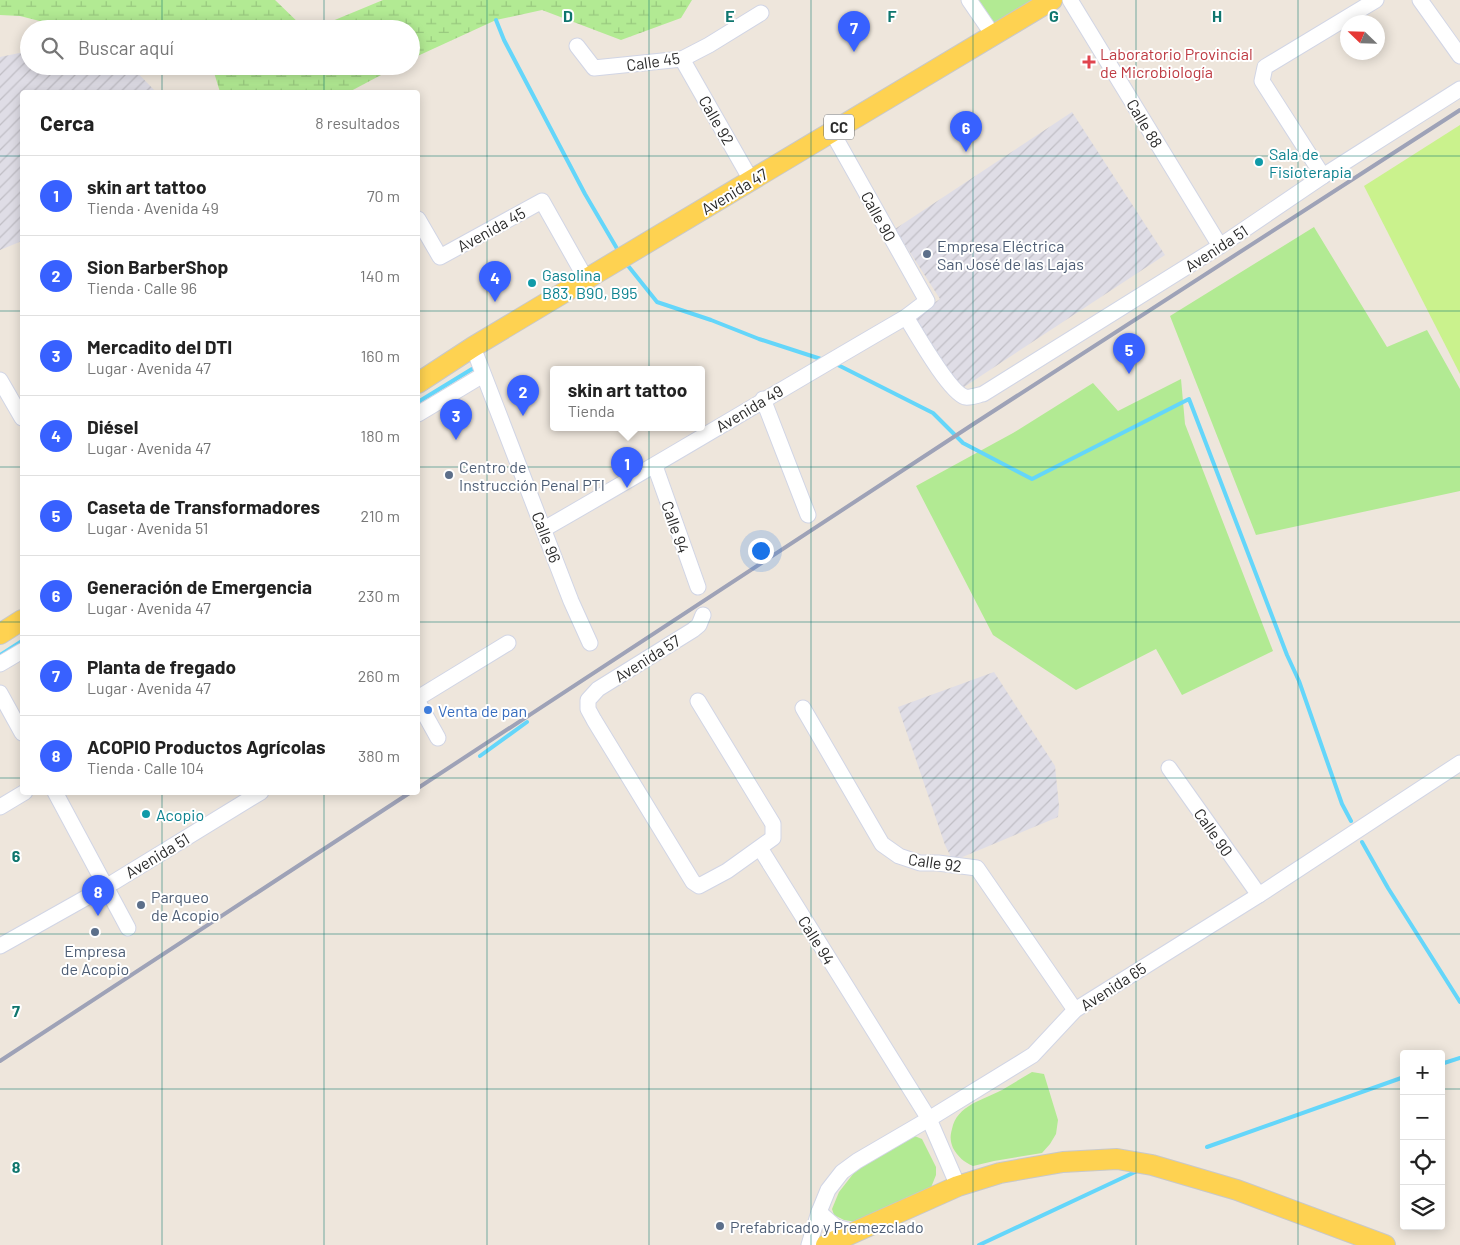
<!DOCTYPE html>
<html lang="es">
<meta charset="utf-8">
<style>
:root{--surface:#fff;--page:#f6f6f6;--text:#222;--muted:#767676;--line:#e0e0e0;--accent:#3861ff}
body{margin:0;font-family:Barlow,sans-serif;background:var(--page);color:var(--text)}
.controls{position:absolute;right:15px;bottom:15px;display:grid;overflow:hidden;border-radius:5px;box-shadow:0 2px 12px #0003}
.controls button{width:45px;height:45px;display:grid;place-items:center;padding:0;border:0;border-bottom:1px solid var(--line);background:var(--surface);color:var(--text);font:25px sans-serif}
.compass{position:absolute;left:1340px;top:15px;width:45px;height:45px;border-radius:50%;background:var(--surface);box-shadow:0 2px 12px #0003;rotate:293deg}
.you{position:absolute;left:760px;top:550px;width:18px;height:18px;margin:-12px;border:4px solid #fff;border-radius:50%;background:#1a73e8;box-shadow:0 0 0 8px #1a73e833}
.badge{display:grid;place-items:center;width:32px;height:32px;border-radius:50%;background:var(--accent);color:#fff;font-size:16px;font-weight:700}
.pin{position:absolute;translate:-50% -41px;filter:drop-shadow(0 1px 2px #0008)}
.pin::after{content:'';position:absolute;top:26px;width:18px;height:15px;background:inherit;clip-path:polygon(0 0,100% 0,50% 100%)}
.popup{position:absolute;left:550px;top:366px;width:155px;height:65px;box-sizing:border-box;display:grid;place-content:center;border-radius:5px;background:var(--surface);filter:drop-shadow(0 1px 4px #0005);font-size:16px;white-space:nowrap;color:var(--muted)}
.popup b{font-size:19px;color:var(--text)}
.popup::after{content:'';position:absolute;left:50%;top:100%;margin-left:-10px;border:10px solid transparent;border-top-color:var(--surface)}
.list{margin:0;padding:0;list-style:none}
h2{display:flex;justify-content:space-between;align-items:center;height:65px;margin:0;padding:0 20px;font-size:21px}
h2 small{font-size:16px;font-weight:400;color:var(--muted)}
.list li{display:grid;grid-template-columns:32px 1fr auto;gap:15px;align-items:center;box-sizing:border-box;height:80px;padding:0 20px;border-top:1px solid var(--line)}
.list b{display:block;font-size:19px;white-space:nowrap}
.list p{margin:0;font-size:16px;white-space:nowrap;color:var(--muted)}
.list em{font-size:16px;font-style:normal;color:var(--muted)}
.icon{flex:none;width:28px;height:28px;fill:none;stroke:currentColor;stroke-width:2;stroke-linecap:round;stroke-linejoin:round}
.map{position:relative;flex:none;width:1460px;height:1245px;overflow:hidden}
.search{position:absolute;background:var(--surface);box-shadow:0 2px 12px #0003;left:20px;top:20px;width:400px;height:55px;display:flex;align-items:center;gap:12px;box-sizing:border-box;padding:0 18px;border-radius:28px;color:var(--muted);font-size:19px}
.panel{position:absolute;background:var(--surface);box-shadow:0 2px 12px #0003;left:20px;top:90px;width:400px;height:705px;border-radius:5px}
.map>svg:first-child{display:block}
</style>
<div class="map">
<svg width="1460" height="1245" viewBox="0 0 1460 1245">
<defs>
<pattern id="industrial-furrows" width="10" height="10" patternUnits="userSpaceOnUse" patternTransform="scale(1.25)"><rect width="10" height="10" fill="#dfdde6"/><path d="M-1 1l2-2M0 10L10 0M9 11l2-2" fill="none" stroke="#c0bec5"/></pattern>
<pattern id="wetland-marsh" width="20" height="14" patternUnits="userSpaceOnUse" patternTransform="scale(1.25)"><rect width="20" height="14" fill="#b2ea93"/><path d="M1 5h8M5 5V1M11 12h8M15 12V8" fill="none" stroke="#99c97f"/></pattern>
</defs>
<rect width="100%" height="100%" fill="#eee6dc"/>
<g fill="url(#industrial-furrows)">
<path d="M29,51V66H131L156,92H22V241L0,250V57Z"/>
<path d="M1072,112L1165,255L961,389L914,316L940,299L895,229Z"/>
<path d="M994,672L1055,766L1059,806L1058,817L953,861L945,845L898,707Z"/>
</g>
<g fill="#b2ea93">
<path d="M976,0H1035L991,26Z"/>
<path d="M1314,227L1387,347L1427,330L1460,389V491L1256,535L1170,316Z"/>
<path d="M1181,379L1185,424L1273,651L1182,695L1156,649L1076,690L993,635L916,486L1013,433L1093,383L1118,411Z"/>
<path d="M1032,1072L1044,1074L1058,1120L1056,1134L1050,1144L1042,1153L994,1161L973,1166C964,1162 958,1157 953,1148C950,1141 950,1136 952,1129C957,1105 983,1100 1002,1090C1012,1084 1022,1078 1032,1072Z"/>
<path d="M912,1135L922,1139L936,1167V1175L930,1190L863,1223L844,1220L834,1215L832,1209L839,1192L857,1169Z"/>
</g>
<g fill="url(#wetland-marsh)">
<path d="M0,0H275L305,29H71L20,16L0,15Z"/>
<path d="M383,0H692L681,18L621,40L542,10L496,20L411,59V29H313Z"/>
<path d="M212,66H398L349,92H220Z"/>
</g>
<path fill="#caf28d" d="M1460,125V374L1364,186Z"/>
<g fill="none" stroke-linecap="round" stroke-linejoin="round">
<g stroke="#64d6fa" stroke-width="4">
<path d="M496,20L504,40L585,194L619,252"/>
<path d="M625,262L657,302L711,320L759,339L824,360"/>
<path d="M836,364L933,413L963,443L1032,479L1189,399L1287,655L1299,681L1342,804L1351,821"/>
<path d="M418,402L472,369"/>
<path d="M0,655L22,641"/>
<path d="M480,756L527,722"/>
<path d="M1362,842L1388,888L1460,1002"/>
<path d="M1441,1064L1460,1058"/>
<path d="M1207,1147L1404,1077"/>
<path d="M979,1245L1135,1172"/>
</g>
<g stroke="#d1d5e5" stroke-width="17">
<g id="minor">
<path d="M969,0L993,35"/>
<path d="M1070,0L1220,246"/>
<path d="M1420,0L1460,56"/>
<path d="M577,46L594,68L682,59L709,45L761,13"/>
<path d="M682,59L751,180"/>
<path d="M1323,176L1262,81L1265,67L1376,0"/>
<path d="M418,219L440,257L542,201L586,279"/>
<path d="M906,317C916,333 949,392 965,397C970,398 978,395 983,394L1220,246L1323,176L1460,89"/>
<path d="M473,347L571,601L590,643"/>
<path d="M0,380L22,418"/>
<path d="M763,399L808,515"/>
<path d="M418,414L483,375"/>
<path d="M655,466L698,587"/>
<path d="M544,529C665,460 785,387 906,317L927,301L832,132"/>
<path d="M0,664L22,651"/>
<path d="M0,693L22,733"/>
<path d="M418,698L508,643"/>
<path d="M698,701L773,824V838L727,871L699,886L693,882L594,720L588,709V700L598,689L693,630L699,625L703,615"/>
<path d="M418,702L438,738"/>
<path d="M803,708L882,844L899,856L920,863H938L977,868L1075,1010"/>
<path d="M1169,768L1259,895"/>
<path d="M55,792L128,928"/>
<path d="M0,807L25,792"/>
<path d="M760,848L929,1119L958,1186"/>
<path d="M0,946L114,882L261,792"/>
<path d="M819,1212L836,1227L854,1232"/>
<path d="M809,1245L819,1212L828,1190L842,1172L857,1161L929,1119L1033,1055L1075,1010L1259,895L1460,763"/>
</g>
</g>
<g stroke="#c8c8c8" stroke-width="22">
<g id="major">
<path d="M418,383L473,347L1052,0"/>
<path d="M0,634L22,620"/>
<path d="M826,1245L958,1186L1000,1173L1063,1162L1117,1159L1152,1165L1237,1190L1385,1245"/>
</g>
</g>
<use href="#minor" stroke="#fff" stroke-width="15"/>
<use href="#major" stroke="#fed251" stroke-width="20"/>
<g stroke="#9ea2b7" stroke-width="4">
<path d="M418,788L975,423L1460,110"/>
<path d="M0,1061L411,792"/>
</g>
</g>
<path fill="none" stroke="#0f766e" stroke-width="1" stroke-opacity="0.55" d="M162,0V29M324,0V29M487,0V1245M649,0V1245M811,0V1245M973,0V1245M1136,0V1245M1298,0V1245M162,66V92M324,66V92M0,156H22M418,156H1460M0,311H22M418,311H1460M0,467H22M418,467H1460M0,622H22M418,622H1460M0,778H22M418,778H1460M162,792V1245M324,792V1245M0,934H1460M0,1089H1404M1441,1089H1460"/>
<path fill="#e0444e" stroke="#fff" stroke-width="2" d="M1086.5 54.5h5v5h5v5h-5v5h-5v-5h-5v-5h5z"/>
<g fill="#0f9aa8" stroke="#fff" stroke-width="2">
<circle cx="1259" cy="162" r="5"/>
<circle cx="532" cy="283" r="5"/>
<circle cx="146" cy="814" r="5"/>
</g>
<g fill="#5c6f8a" stroke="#fff" stroke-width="2">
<circle cx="927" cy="254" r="5"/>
<circle cx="449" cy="475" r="5"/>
<circle cx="141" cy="905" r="5"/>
<circle cx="95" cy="932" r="5"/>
<circle cx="720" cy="1226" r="5"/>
</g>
<circle fill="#3f7fe0" stroke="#fff" stroke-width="2" cx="428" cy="710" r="5"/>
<g text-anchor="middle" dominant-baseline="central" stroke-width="4" stroke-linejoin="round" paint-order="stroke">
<rect fill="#fff" stroke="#6b6b6b" stroke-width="1" x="824" y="114.5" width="30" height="25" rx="4"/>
<g font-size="15" font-weight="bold" fill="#2b2b2b">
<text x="839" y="127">CC</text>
</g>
<g font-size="16" fill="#be3a42" stroke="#fff" text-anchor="start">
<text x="1100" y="53">Laboratorio Provincial<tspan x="1100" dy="18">de Microbiología</tspan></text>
</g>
<g font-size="16" fill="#2b2b2b" stroke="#fff">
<text transform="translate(653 61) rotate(-8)">Calle 45</text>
<text transform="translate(717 120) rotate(60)">Calle 92</text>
<text transform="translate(1145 123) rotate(59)">Calle 88</text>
<text transform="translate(734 191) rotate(-31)">Avenida 47</text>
<text transform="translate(879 216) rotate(61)">Calle 90</text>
<text transform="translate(491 229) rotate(-29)">Avenida 45</text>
<text transform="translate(1216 248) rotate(-33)">Avenida 51</text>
<text transform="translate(749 408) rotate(-31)">Avenida 49</text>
<text transform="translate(676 527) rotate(71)">Calle 94</text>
<text transform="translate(547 537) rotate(69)">Calle 96</text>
<text transform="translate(647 658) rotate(-32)">Avenida 57</text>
<text transform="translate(1214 832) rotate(55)">Calle 90</text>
<text transform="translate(157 855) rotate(-31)">Avenida 51</text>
<text transform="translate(935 862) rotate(8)">Calle 92</text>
<text transform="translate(817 940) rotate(58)">Calle 94</text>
<text transform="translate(1113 986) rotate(-33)">Avenida 65</text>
</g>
<g font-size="16" fill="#0d838f" stroke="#fff" text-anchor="start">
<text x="1269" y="153">Sala de<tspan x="1269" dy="18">Fisioterapia</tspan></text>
<text x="542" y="274">Gasolina<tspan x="542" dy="18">B83, B90, B95</tspan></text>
<text x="156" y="814">Acopio</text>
</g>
<g font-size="16" fill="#4e5e75" stroke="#fff" text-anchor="start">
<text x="937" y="245">Empresa Eléctrica<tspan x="937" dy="18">San José de las Lajas</tspan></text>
<text x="459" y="466">Centro de<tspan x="459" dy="18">Instrucción Penal PTI</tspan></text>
<text x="151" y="896">Parqueo<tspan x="151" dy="18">de Acopio</tspan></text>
<text x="95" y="950" text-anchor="middle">Empresa<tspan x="95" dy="18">de Acopio</tspan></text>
<text x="730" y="1226">Prefabricado y Premezclado</text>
</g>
<g font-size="16" fill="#366cbe" stroke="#fff" text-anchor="start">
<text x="438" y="710">Venta de pan</text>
</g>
</g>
<g font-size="16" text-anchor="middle" font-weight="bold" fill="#0f766e" stroke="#fff" stroke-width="4" stroke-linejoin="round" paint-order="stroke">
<text x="568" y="22">D</text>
<text x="730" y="22">E</text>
<text x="892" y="22">F</text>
<text x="1054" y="22">G</text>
<text x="1217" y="22">H</text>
<text x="16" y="862">6</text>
<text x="16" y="1017">7</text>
<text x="16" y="1173">8</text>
</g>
</svg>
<div class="controls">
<button>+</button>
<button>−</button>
<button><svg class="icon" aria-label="locate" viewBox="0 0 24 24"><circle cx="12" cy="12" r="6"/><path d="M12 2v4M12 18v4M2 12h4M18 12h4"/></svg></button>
<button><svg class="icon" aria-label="layers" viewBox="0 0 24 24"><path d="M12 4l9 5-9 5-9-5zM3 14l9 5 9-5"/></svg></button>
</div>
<svg class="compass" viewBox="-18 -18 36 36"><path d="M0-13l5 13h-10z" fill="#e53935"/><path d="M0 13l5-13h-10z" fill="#767676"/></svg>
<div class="you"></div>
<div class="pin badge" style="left:627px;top:488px">1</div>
<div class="popup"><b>skin art tattoo</b>Tienda</div>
<div class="pin badge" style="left:523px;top:416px">2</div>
<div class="pin badge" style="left:456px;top:440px">3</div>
<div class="pin badge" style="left:495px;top:302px">4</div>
<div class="pin badge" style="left:1129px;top:374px">5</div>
<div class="pin badge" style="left:966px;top:152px">6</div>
<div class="pin badge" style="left:854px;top:52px">7</div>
<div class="pin badge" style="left:98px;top:916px">8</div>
<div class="search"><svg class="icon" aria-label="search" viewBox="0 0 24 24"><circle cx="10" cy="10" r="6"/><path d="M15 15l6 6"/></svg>Buscar aquí</div>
<section class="panel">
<h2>Cerca<small>8 resultados</small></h2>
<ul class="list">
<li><span class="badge">1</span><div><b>skin art tattoo</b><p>Tienda · Avenida 49</p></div><em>70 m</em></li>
<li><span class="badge">2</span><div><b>Sion BarberShop</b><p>Tienda · Calle 96</p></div><em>140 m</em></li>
<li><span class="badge">3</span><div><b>Mercadito del DTI</b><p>Lugar · Avenida 47</p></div><em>160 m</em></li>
<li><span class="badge">4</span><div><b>Diésel</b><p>Lugar · Avenida 47</p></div><em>180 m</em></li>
<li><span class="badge">5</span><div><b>Caseta de Transformadores</b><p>Lugar · Avenida 51</p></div><em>210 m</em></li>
<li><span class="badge">6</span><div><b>Generación de Emergencia</b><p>Lugar · Avenida 47</p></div><em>230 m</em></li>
<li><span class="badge">7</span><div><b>Planta de fregado</b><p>Lugar · Avenida 47</p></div><em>260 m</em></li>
<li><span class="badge">8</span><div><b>ACOPIO Productos Agrícolas</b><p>Tienda · Calle 104</p></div><em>380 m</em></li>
</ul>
</section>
</div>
